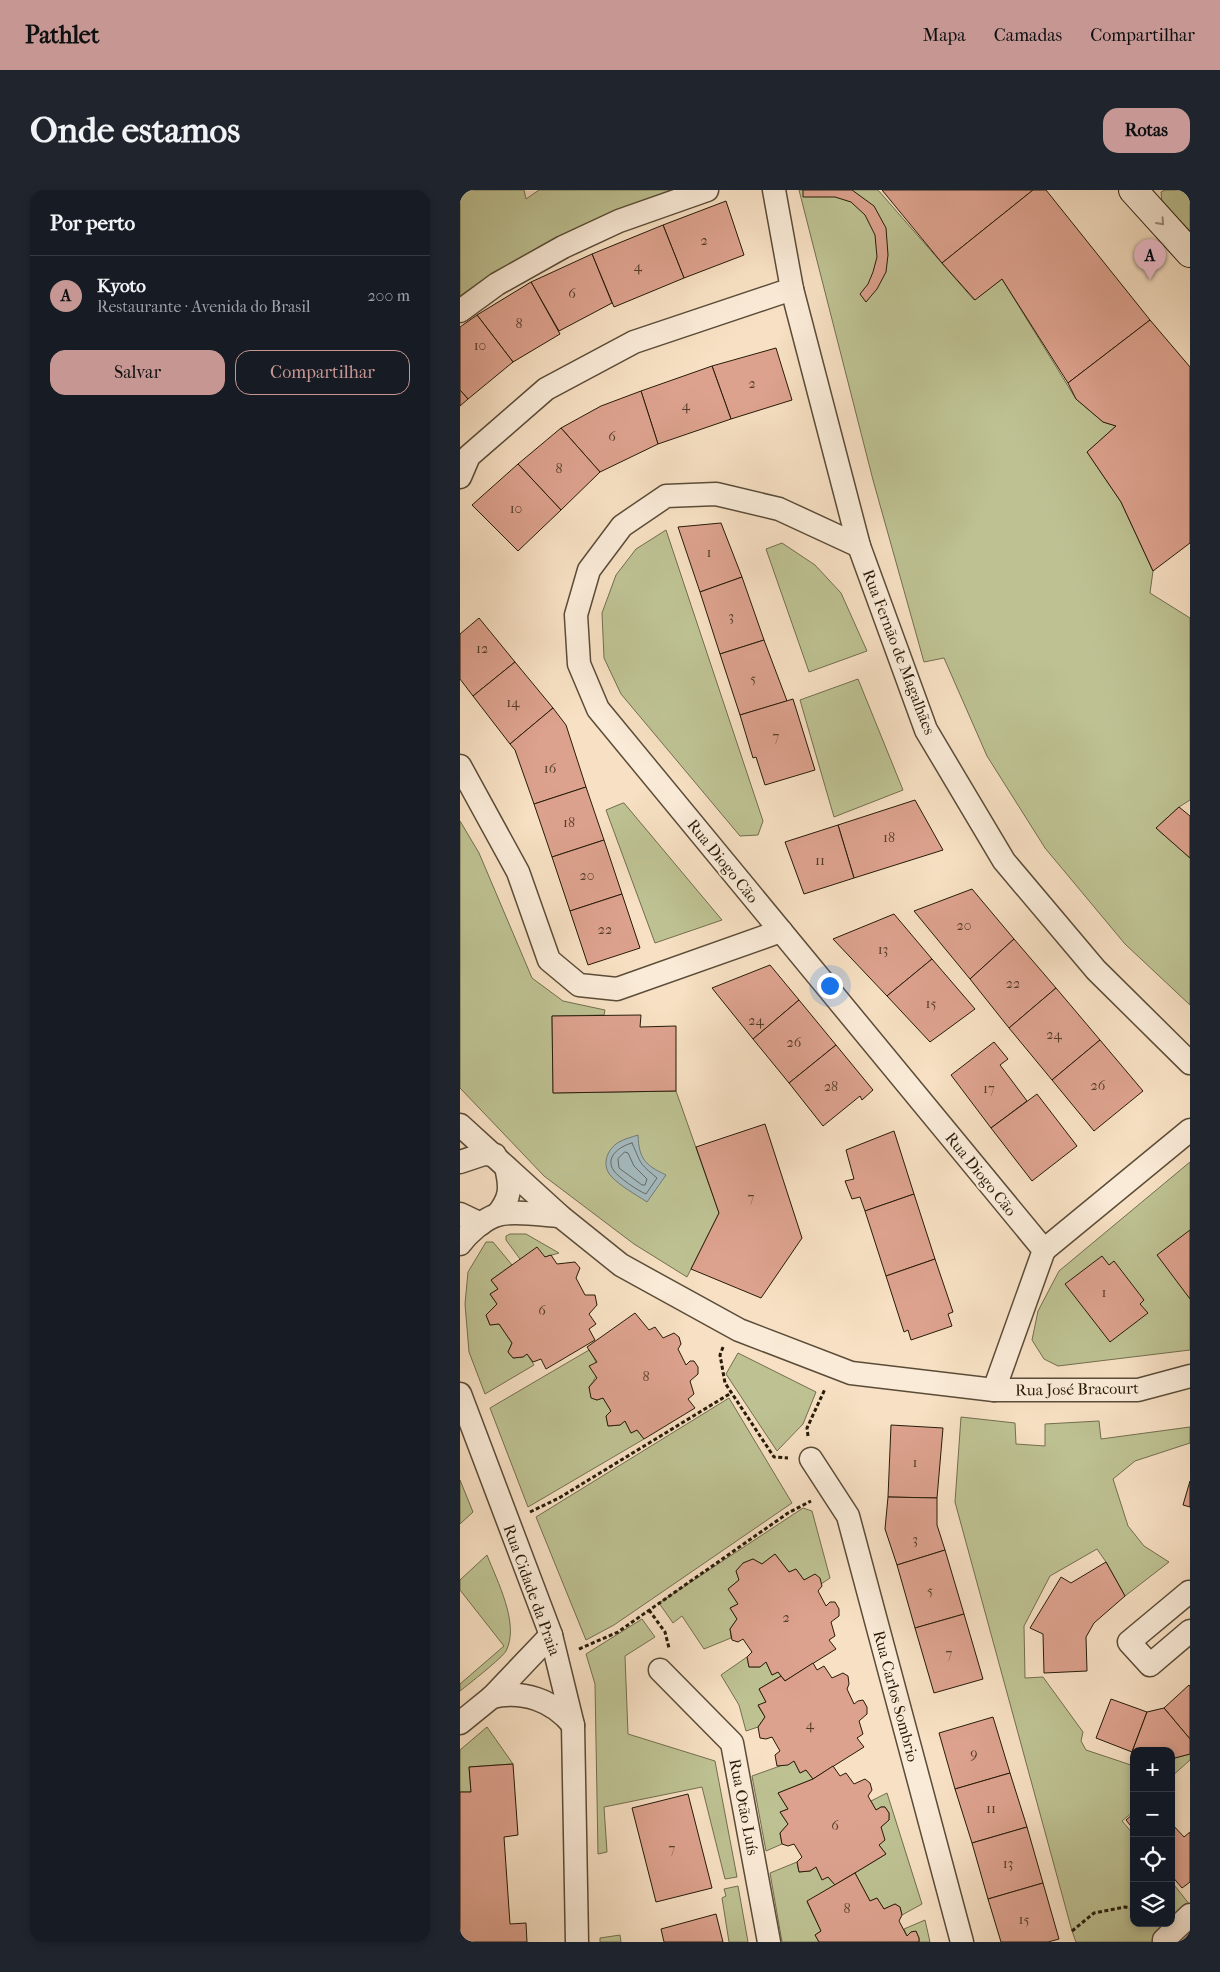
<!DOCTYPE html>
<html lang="pt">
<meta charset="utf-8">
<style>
:root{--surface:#171b24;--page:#20242c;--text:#f1f3f6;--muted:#9ea1a6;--line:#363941;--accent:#c59692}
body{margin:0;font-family:"IM FELL French Canon",serif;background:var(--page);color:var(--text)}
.controls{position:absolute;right:15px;bottom:15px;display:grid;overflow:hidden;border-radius:10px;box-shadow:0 2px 8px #0003}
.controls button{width:45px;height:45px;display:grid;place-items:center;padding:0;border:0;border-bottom:1px solid var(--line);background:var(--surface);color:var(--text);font:25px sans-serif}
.you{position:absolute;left:369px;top:795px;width:18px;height:18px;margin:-12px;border:4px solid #fff;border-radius:50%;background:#1a73e8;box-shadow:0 0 0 8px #1a73e833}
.badge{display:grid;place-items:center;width:32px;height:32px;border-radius:50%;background:var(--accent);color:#111;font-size:16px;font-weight:700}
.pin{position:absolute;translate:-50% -41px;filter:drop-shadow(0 1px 2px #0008)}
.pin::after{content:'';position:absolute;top:26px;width:18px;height:15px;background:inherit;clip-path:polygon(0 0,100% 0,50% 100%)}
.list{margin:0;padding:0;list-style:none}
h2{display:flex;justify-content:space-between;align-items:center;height:65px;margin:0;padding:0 20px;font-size:21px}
h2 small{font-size:16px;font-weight:400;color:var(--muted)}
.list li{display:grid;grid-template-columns:32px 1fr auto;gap:15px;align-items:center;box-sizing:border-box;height:80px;padding:0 20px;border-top:1px solid var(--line)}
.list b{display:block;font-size:19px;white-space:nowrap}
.list p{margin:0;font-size:16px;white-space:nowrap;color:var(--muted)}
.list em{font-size:16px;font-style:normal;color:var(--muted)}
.actions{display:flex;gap:10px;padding:15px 20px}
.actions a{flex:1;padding:11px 0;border:1px solid var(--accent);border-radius:15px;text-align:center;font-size:18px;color:var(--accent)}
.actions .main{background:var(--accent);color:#111}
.icon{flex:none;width:28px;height:28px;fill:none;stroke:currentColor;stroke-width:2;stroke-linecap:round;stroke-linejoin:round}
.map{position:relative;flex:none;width:730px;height:1752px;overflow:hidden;border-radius:15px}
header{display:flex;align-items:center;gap:30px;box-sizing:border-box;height:70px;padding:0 25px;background:var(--accent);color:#111}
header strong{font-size:24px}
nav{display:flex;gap:28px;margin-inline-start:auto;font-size:18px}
.intro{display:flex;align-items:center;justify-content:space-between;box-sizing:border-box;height:120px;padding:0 30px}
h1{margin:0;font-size:35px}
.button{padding:12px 22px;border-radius:15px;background:var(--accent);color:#111;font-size:18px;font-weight:700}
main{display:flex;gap:30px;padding:0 30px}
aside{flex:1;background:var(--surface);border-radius:15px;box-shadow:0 2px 8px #0003}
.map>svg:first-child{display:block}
</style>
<header>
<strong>Pathlet</strong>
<nav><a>Mapa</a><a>Camadas</a><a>Compartilhar</a></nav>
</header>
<div class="intro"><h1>Onde estamos</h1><a class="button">Rotas</a></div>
<main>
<aside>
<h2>Por perto<small></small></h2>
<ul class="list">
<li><span class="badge">A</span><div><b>Kyoto</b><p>Restaurante · Avenida do Brasil</p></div><em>200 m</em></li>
</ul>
<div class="actions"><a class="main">Salvar</a><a>Compartilhar</a></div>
</aside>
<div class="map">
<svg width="730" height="1752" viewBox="0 0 730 1752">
<rect width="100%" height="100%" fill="#f7e0c3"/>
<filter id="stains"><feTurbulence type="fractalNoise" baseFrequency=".004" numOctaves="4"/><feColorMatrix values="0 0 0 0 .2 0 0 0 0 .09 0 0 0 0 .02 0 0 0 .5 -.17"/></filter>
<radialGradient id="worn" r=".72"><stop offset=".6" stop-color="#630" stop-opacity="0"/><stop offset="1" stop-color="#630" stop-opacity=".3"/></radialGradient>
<g fill="#bec293" stroke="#726e4e">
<path d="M0,0H64L66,9L79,0H232L0,115Z"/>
<path d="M339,0H418L514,110L542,89L616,209L643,232L656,236L627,262L661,312L693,381L690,403L730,428V610L719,617L696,638L730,668V815L665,754L585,658L527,566L484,468L464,472L413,290Z"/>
<path d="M705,0H730V41L702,12L701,2Z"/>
<path d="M206,340L303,631L298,645L280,646L161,504L144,468L142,423L156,385L176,359Z"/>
<path d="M322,353L355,375L381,403L407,461L349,482L306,359Z"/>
<path d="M398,489L443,600L374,627L340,510Z"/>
<path d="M163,613H164L262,730L195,753L146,620Z"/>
<path d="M0,631L19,663L72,788L103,811L145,820L144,825L92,826L93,903L216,901L259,1023L227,1087L174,1054L84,986L0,898Z"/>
<path d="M730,972V1160L598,1176L584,1169L572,1150L578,1121L599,1081Z"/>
<path d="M50,1044H66L99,1063L85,1067L60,1069L46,1050V1046Z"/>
<path d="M26,1052H33L52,1075L31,1090L38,1099L30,1104L37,1114L26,1125L30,1135L39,1134L52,1153L48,1162L53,1168L63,1167L67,1164L74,1175L25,1204L9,1162L5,1114L8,1082Z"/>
<path d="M129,1160C139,1175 141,1182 129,1197L132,1208L137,1210L143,1208L151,1221L146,1226L148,1236L160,1235L165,1231L171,1243L177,1240L184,1249L68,1317L30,1218Z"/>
<path d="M278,1163L356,1202L343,1234L317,1261L266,1184Z"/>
<path d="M269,1208L332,1313L154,1435L126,1450L76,1327Z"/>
<path d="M501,1227L555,1233L556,1254L585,1256V1234L639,1231L641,1249L730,1237V1253L675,1271L653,1289L668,1336L684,1356L709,1372L665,1406L646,1372L637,1359L590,1386L564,1436L565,1488L583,1487L623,1542L621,1551L626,1560L674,1576V1621L662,1631L674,1645V1733H711L694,1752H616L612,1741L495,1312Z"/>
<path d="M0,1290L13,1322L0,1334Z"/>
<path d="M343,1318L352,1321L370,1388L361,1394L355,1385L344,1390L336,1379L329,1382L315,1364L302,1374L293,1369L283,1373L276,1381L279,1390L268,1399L278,1414L270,1418L277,1429L270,1439L271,1448L244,1459L222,1426L213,1433L199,1413Z"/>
<path d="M27,1365C37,1391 60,1434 46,1461C42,1468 9,1494 0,1501V1494L44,1456L0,1400V1390Z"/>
<path d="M182,1429L195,1447L165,1466L168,1544L255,1571L277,1687L265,1689L242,1597L144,1617L147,1662L138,1664L135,1494L126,1464Z"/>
<path d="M287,1467L289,1477H300L306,1472L312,1485L318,1482L321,1486L299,1499L306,1512L298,1516L305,1527L298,1537L286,1541L279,1515L261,1485Z"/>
<path d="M27,1537L53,1574L9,1577L11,1602H0V1560Z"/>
<path d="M730,1564V1570L711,1587V1569Z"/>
<path d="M334,1571L340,1583L346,1580L353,1589L318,1603L328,1619L320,1622L328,1634L320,1643L322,1654L306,1661L292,1586Z"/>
<path d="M427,1603L462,1714L442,1725L440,1717L435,1714L424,1719L417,1708L410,1711L395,1683L426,1664L419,1655L421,1637L429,1630V1623L425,1617H421L416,1620L411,1611Z"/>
<path d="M337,1672L339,1682L350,1681L356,1677L362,1689L368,1687L375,1695L347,1712L361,1741L355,1745L359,1752H322L310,1683Z"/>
<path d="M711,1691L730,1715L711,1733Z"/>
<path d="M278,1696L288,1752H269L262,1708L266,1706L264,1699Z"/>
<path d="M465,1730L470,1752H459V1748L456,1742H451L447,1746L444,1739Z"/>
<path d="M160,1745L161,1752H140V1748Z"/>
</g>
<path fill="#a4babf" stroke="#727a76" d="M178,945C179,969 185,975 206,985L187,1012C175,1004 160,996 151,986C141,975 147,959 159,952C164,949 172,947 178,945Z"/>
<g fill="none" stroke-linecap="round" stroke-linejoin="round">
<g stroke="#666a64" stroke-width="1">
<path d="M172,953C182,975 178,972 197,988L186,1004C178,1001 158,987 154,981C144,967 160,956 172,953Z"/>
<path d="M165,962L168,963L174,976L187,989L185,995H182L159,978L158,969Z"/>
</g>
</g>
<g fill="#dda28e" stroke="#271b09">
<path d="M343,0H392L414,16L426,38L428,65L426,82L417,99L406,112L400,104L408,94L413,82L417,67L415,45L405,25L391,12L375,7H343Z"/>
<path d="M422,0H573L482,73Z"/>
<path d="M573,0H586L690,130L608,193L542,89L515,110L482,73Z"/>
<path d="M266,11L284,65L224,88L203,35Z"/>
<path d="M203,35L224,88L154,117L132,64Z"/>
<path d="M132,64L152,113L99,141L71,92Z"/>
<path d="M71,92L100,144L53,172L17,125Z"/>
<path d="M17,125L53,172L8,209L0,200V137Z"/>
<path d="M690,130L730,177V353L693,381L661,312L627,262L656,236L643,232L616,209L608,193Z"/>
<path d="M316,158L332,210L271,229L252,176Z"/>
<path d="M252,176L271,229L198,254L181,201Z"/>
<path d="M0,200L8,209L0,216Z"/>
<path d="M181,201L198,254L140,282L101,238L141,216Z"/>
<path d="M101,238L140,282L101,320L58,274Z"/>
<path d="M58,274L101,320L58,361L12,315Z"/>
<path d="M261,333L282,387L240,402L218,337Z"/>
<path d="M282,387L304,450L260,464L240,402Z"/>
<path d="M19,428L55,472L13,506L0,489V444Z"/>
<path d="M304,450L327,511L280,525L260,464Z"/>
<path d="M55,472L93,518L50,554L13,506Z"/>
<path d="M333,509L355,580L305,595L296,567L293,568L280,525Z"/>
<path d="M93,518L106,535L126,597L74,614L55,560L50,554Z"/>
<path d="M126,597L144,650L92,667L74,614Z"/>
<path d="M455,610L483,660L394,688L378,635Z"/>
<path d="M719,617L730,626V668L696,638Z"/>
<path d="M378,635L394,688L344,704L325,652Z"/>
<path d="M144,650L162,704L110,721L92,667Z"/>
<path d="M512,699L554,749L510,789L454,721Z"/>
<path d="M162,704L180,758L128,775L110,721Z"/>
<path d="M434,724L472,769L427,806L373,749Z"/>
<path d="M554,749L596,798L549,838L510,789Z"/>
<path d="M472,769L515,819L470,852L427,806Z"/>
<path d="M310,775L339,810L293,849L252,798Z"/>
<path d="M596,798L640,850L592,890L549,838Z"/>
<path d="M339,810L376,855L329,893L293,849Z"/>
<path d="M181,825L180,837L216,836V901L93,903L92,826Z"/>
<path d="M640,850L683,901L634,941L592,890Z"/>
<path d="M534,852L548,869L540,875L567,911L531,938L491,885Z"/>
<path d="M376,855L413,900L402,910L400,906L363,936L329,893Z"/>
<path d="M577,904L617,956L572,991L531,938Z"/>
<path d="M305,934L342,1048L301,1108L231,1079L259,1023L236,957Z"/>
<path d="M434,941L454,1004L405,1021L400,1007L392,1009L385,991L394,989L386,960Z"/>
<path d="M454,1004L475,1069L426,1086L405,1021Z"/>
<path d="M730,1040V1109L697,1065Z"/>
<path d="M77,1057L85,1067L91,1065L97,1074L115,1072L120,1078L116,1088L125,1105H135L137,1115L129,1124L136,1134L129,1139L135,1150L86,1179L81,1169L73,1172L67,1164L63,1167L53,1168L48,1162L52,1153L39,1134L30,1135L26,1125L37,1114L30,1104L38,1099L31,1090Z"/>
<path d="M642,1066L649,1075L654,1071L684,1110L680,1114L688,1123L650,1152L605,1094Z"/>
<path d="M475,1069L493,1122L488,1124L492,1136L451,1150L448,1140L444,1142L426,1086Z"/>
<path d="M175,1123L189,1140L195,1137L203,1148L214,1143L219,1147L221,1154L218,1159L226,1175L230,1171H234L238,1177V1184L230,1191L234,1204L228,1209L235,1218L184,1249L177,1240L171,1243L165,1231L160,1235L148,1236L146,1226L151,1221L143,1208L137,1210L131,1208L129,1197L137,1188L129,1176L137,1172L127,1157Z"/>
<path d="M431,1235L483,1238L477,1308L428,1307Z"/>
<path d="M730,1291V1317L723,1315Z"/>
<path d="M428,1307L477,1308V1335L485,1360L437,1375L425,1339Z"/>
<path d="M485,1360L504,1424L455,1438L437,1375Z"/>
<path d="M315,1364L329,1382L336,1379L344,1390L355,1384L360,1388L362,1396L358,1401L366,1416L370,1412H375L379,1419V1426L371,1432L375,1446L369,1450L376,1459L325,1491L318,1482L312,1485L306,1472L300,1477H289L287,1467L292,1462L283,1449L278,1452L272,1450L270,1439L277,1429L270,1418L278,1414L268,1399L279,1390L276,1381L283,1373L293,1369L302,1374Z"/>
<path d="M646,1372L665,1406L634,1433L626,1447L627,1481L584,1483L583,1444L570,1438L601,1387L611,1393Z"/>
<path d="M504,1424L523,1489L474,1503L455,1438Z"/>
<path d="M353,1473L357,1480L364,1476L372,1488L383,1483L388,1486L389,1494L387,1499L394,1514L398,1511L403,1510L407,1517V1524L399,1531L403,1544L397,1548L404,1557L353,1589L346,1580L340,1583L334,1571L328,1575L317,1576L315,1565L320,1561L312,1547L306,1549L300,1548L298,1537L305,1527L298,1515L306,1512L299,1499L321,1486L325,1491Z"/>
<path d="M729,1495L730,1496V1549L704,1518Z"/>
<path d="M651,1509L687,1522L672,1562L636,1548Z"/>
<path d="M704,1518L730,1549V1564L711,1569V1561H674V1569L672,1562L687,1522Z"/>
<path d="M533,1527L550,1583L495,1599L479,1543Z"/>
<path d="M53,1574L58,1645L44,1647L50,1734L66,1733L67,1752H0V1602H11L9,1577Z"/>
<path d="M373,1576L380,1586L386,1583L394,1594L405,1589L410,1593L412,1600L408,1606L416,1620L421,1617H425L429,1623V1630L421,1637L425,1650L419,1655L426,1664L375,1695L368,1687L362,1690L356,1677L350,1681L339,1682L337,1672L342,1667L334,1654L328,1656L322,1654L320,1643L328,1634L320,1622L328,1619L318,1603L353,1589Z"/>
<path d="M550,1583L567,1637L512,1653L495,1599Z"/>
<path d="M228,1604L252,1698L196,1712L172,1618Z"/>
<path d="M674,1623V1640L666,1630Z"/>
<path d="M711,1633L724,1647L730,1642V1692L722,1698L711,1685Z"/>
<path d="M567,1637L583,1693L528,1709L512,1653Z"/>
<path d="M395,1683L410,1711L417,1708L424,1719L435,1714L440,1717L442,1725L439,1731L447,1746L451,1742L456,1741L459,1748V1752H359L355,1745L361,1741L347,1711Z"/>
<path d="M583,1693L599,1749L588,1752H541L528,1709Z"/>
<path d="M256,1724L263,1752H204L201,1739Z"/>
</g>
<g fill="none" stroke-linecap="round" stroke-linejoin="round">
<g stroke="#5b4c38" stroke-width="25">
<g id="minor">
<path d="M314,0L332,99L399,356L466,540L544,671L636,780L730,873"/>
<path d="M0,121L37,94L103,57L159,31L247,0"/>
<path d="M0,287L9,266L86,199L174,152L332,99"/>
<path d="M399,356L319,319L256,304L206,306L162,336L129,380L116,425L119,474L138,519L584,1060L534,1200"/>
<path d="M0,576L58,682L89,770L119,795L157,799L321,741"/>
<path d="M0,935L100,1026L161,1075L279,1140L391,1183L534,1200H678L730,1186"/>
<path d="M0,972L24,964L35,965"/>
<path d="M0,1024L21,1034"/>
<path d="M37,1025C51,1008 51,998 46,977"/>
<path d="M0,1054C8,1043 24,1029 37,1025C53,1020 82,1025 100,1026"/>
<path d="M584,1060L730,940"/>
<path d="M0,1204L91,1445L113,1535L117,1752"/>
<path d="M351,1269L388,1326L502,1752"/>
<path d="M730,1404L729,1402L669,1452L690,1475L730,1441"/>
<path d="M200,1480L272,1553L309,1752"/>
<path d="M32,1507C63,1500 93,1510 113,1535"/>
<path d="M0,1533L32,1507L91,1445"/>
<path d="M704,1752V1750L730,1725"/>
</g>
</g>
<g stroke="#271b09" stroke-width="30">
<path id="secondary" d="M673,0L730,63"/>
</g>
<g stroke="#271b09" stroke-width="3" stroke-dasharray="4 2.5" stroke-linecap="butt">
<path d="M263,1157L260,1165L265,1193L314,1267L328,1268"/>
<path d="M348,1246L347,1238L365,1199"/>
<path d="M70,1322L99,1308L271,1203"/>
<path d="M189,1420L205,1442L209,1458"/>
<path d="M119,1459L158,1442L328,1323L351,1311"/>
<path d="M612,1741L634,1723L665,1717L674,1719"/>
</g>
<use href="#minor" stroke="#faebd8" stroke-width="22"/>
<use href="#secondary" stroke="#faebd8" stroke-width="28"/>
</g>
<defs><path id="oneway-chevron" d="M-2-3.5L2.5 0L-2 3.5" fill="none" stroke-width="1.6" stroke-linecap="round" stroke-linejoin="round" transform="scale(1.25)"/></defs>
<use stroke="#9b8d7b" href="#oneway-chevron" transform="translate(701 32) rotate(48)"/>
<g text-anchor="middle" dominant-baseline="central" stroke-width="4.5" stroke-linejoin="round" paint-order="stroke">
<g font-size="14" fill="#543d2a">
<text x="244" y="50">2</text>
<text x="178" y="76">4</text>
<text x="112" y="103">6</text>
<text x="59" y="133">8</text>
<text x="20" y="155">10</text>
<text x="292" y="193">2</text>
<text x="226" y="215">4</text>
<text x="152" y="246">6</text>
<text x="99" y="278">8</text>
<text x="56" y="318">10</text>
<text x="249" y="362">1</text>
<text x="271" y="426">3</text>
<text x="22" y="458">12</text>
<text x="293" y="488">5</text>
<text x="53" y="512">14</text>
<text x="316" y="546">7</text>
<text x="90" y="578">16</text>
<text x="109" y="632">18</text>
<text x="429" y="647">18</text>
<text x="360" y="670">11</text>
<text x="127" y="685">20</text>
<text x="504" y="735">20</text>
<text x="145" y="739">22</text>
<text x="423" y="759">13</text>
<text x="553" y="793">22</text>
<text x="471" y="813">15</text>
<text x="296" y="830">24</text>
<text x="594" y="844">24</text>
<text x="334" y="852">26</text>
<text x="638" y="895">26</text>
<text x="371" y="896">28</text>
<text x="529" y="898">17</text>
<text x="291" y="1007">7</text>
<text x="644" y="1102">1</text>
<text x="82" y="1120">6</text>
<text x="186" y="1186">8</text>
<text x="455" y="1272">1</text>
<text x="455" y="1349">3</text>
<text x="470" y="1400">5</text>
<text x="326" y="1427">2</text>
<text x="489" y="1463">7</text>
<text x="350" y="1534">4</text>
<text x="514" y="1563">9</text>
<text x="531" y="1618">11</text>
<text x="375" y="1635">6</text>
<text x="212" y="1658">7</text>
<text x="548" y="1673">13</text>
<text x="387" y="1718">8</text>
<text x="564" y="1729">15</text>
</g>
<g font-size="16" fill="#271b09" stroke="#faebd8">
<text transform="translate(439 462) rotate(69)">Rua Fernão de Magalhães</text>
<text transform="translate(263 671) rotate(51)">Rua Diogo Cão</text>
<text transform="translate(521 984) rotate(51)">Rua Diogo Cão</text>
<text transform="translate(617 1199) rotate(-1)">Rua José Bracourt</text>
<text transform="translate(72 1400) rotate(70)">Rua Cidade da Praia</text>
<text transform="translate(436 1506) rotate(75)">Rua Carlos Sombrio</text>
<text transform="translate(284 1617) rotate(79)">Rua Otão Luís</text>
</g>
</g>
<rect width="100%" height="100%" filter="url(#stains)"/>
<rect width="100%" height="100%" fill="url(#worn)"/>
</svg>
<div class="controls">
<button>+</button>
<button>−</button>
<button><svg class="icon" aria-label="locate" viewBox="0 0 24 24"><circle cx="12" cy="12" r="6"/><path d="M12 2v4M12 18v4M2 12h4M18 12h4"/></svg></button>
<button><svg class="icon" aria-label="layers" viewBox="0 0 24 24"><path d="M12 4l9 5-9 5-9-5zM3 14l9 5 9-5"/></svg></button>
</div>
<div class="you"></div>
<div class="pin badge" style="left:690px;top:90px">A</div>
</div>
</main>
